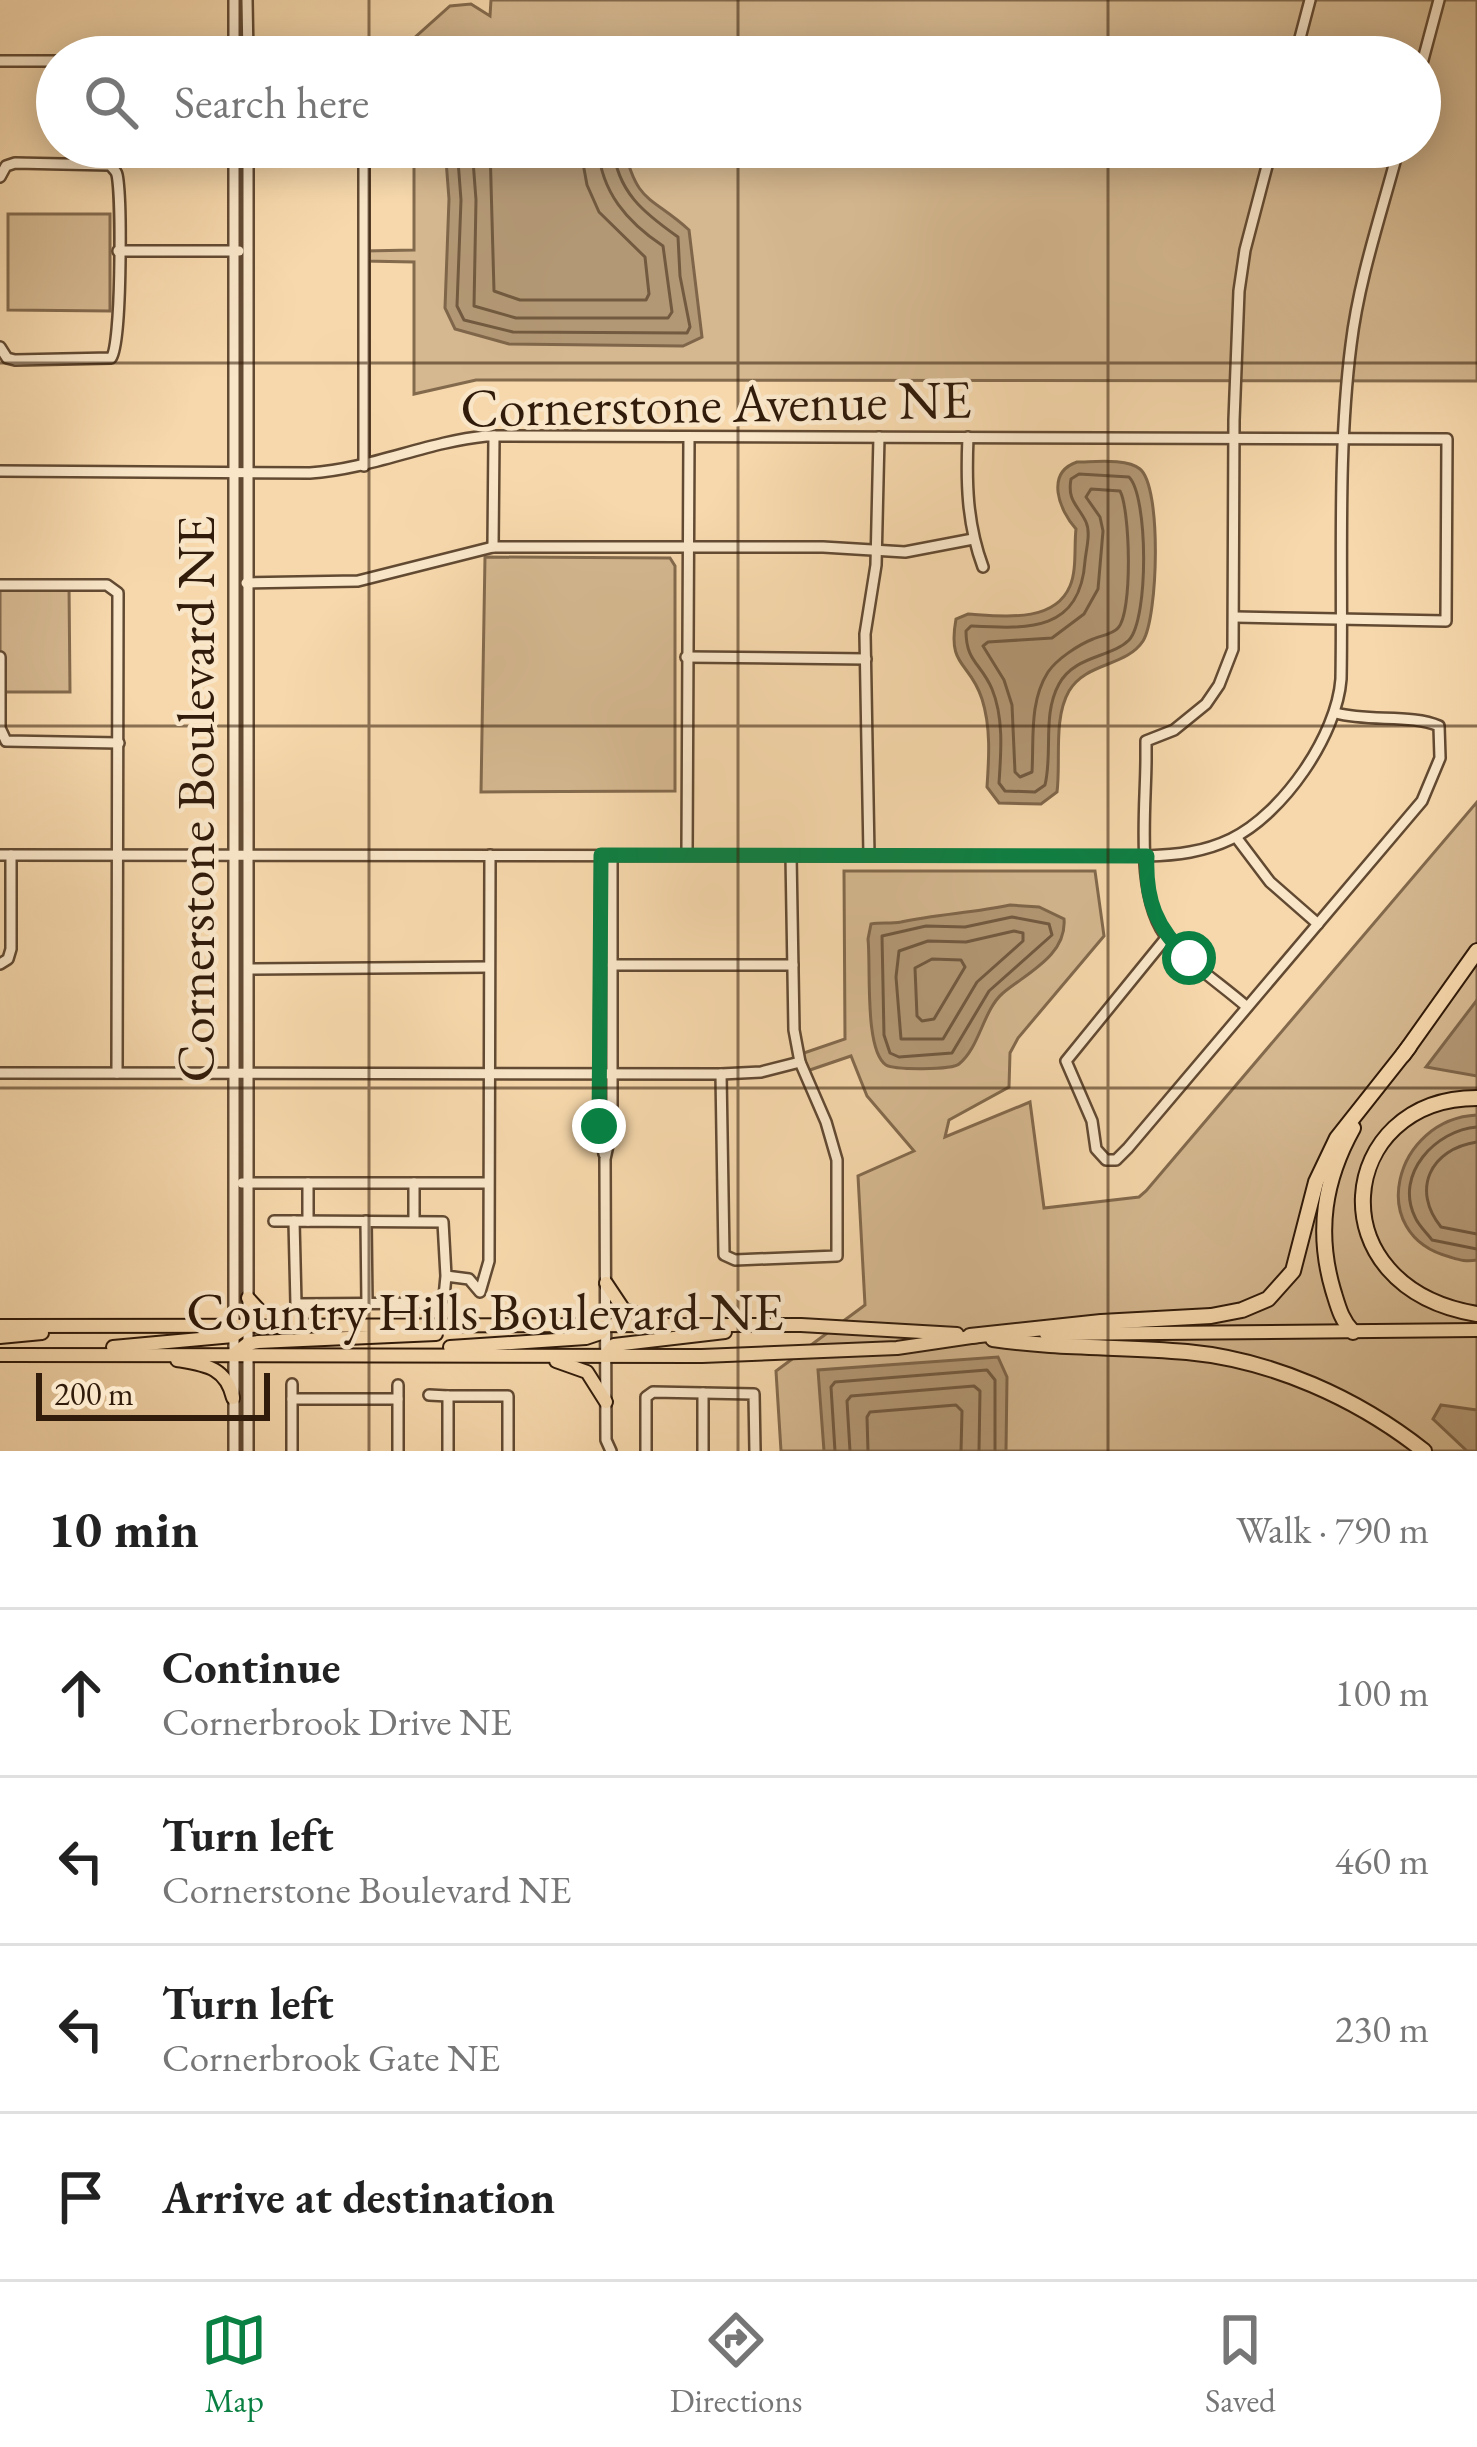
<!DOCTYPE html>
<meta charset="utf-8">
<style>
:root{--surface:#fff;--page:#f6f6f6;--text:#222;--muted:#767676;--line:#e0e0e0;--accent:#0b8043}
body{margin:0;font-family:"EB Garamond",serif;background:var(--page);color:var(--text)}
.scale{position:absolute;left:36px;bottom:30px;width:234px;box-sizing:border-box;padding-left:12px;border:6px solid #311b0a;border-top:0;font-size:33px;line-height:42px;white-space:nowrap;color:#311b0a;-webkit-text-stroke:9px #f9e6c9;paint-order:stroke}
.stop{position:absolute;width:36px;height:36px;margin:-27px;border:9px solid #0b8043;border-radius:50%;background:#fff}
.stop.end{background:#0b8043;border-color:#fff;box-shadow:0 3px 12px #0008}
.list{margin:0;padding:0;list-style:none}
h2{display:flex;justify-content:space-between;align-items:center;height:156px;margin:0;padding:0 48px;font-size:51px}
h2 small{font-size:39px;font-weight:400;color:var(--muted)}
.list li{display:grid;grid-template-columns:78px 1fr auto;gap:36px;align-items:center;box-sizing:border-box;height:168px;padding:0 48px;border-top:3px solid var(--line)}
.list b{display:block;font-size:45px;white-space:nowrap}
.list p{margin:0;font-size:39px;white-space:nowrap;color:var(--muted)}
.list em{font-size:39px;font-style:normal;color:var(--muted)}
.icon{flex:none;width:66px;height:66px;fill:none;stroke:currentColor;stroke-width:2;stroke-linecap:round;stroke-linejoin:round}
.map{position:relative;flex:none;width:1477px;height:1451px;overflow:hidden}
.search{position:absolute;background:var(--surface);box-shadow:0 6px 30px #0003;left:36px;right:36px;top:36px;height:132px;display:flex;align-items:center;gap:30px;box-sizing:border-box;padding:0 42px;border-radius:66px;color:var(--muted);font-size:45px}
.sheet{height:828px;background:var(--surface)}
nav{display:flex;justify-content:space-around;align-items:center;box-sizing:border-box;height:168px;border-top:3px solid var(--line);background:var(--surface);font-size:33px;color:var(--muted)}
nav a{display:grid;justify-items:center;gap:6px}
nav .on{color:var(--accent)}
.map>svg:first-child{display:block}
</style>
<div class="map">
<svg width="1477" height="1451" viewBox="0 0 1477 1451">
<rect width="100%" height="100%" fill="#f6d8ac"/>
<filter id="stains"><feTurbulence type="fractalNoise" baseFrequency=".00167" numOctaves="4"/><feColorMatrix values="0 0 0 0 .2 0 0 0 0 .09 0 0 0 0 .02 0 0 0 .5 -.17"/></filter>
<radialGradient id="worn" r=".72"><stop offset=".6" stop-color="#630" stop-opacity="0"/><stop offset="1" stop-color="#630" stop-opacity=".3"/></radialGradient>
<g fill="#d5b890" stroke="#836a4d" stroke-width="3">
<path d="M491,0H1477V381L476,380L414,394V262L364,261V251L414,250V147H1420V57H393L450,6L471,4L490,16Z"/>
<path d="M8,214H110V311L8,310Z"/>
<path d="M485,557L670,558L675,566V791L481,792Z"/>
<path d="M0,585H69L70,692H0Z"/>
<path d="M1477,802V1451H781L776,1371L865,1305L858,1176L914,1151L867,1096L851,1056L804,1072L798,1055L845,1039L844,871H1095L1104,936L1018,1038L1010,1053L1009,1087L949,1120L945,1137L1030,1102L1044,1208L1139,1197L1146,1191Z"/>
</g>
<g fill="#b39875" stroke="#7f664a" stroke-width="3">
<path d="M445,147H624C637,205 652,196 689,230L702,337L683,346L509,344L455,329L445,308L449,199Z"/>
<path d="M1077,462C1094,462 1127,458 1140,469C1162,487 1158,617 1143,641C1126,667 1086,662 1069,691C1053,719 1061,761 1057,792L1041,804L999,803L987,787C989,758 991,727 982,699C970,661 947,668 956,619L968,614C1001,616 1054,624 1070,586C1077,570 1074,546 1076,529C1059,510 1045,473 1077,462Z"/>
<path d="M1010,905L1039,907L1064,919C1067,955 1027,973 1003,993C983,1010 980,1047 959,1064C952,1070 894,1070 886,1065C864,1050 871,966 868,939L871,924C881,922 890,924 901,922C937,914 973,913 1010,905Z"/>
<path d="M1477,1000V1076L1426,1067Z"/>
<path d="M1477,1115V1260C1466,1262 1460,1260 1450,1257C1364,1235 1394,1119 1477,1115Z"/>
<path d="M998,1357L1007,1377L1006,1451H824L818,1370Z"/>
<path d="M1441,1405L1477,1410V1451H1467L1433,1419Z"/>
</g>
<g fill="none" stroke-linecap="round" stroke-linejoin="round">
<g stroke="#725a40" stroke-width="3">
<path d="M457,147L461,200L457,306L464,320L513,332L687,333L690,327L680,276L678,237C644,213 617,192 613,147"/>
<path d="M472,147L476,200L474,306L516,318H668L672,312L663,246C627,222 601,192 598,147"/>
<path d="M490,147L494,291L520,300H646L649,294L645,257L599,212L587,185L580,147"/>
<path d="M1079,474L1129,477C1148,496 1149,618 1129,640C1111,658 1075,655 1059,684C1042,715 1053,752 1045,785L1035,792L1005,791L999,783C1001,753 1004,718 992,689C981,663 966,662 966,631L971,626C1029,629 1080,632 1085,561C1086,550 1091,533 1086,522C1078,505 1067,501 1071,479Z"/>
<path d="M1091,489L1120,491C1130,509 1133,612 1118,628C1113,634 1100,636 1093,639C1078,645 1057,659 1048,672C1029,702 1034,739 1032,772L1020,777L1015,772L1012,705L1004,680L983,646L988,642L1052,638L1084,614L1098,589L1103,531L1100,517L1086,497Z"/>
<path d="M1012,917L1049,924L1052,935L989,991L952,1053L899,1057L890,1053L884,1035L882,936L926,926L965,927Z"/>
<path d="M1014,931L1023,933V941L977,982L943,1039H901L896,977L899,951L928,941L966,942Z"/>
<path d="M932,959L961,960L965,967L934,1019L922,1021L917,1016L915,968Z"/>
<path d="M1477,1127C1436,1130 1394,1174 1415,1217C1418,1225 1427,1233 1432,1240L1477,1249"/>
<path d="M1477,1142C1430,1149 1411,1190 1441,1227L1477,1234"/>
<path d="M835,1451L831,1387L835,1382L987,1370L995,1380V1451"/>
<path d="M850,1451L847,1401L851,1396L974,1386L980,1391L979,1451"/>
<path d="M868,1451L867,1417L870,1412L956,1405L962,1411L961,1451"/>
</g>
<g stroke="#624a32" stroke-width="14">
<g id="minor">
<path d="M234,0V57"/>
<path d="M247,0L248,57"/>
<path d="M1295,57L1310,0"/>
<path d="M0,61H57"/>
<path d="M1420,71L1439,0"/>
<path d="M234,147V1451"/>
<path d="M248,147V1451"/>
<path d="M0,177L6,166L15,163L110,165C116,172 117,171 118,181C121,206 122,345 111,358L15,360L7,358L0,347"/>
<path d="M118,251H239"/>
<path d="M968,437C966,483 967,524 983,567"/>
<path d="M364,466V147"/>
<path d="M0,471L310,473C371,469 426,442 486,436L1447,439L1446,621L1235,617"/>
<path d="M493,547L494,436"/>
<path d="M246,583L358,581L493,547H823L905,552L973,539"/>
<path d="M0,585H107L118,593L117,1073"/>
<path d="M0,657V728L6,741L119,743"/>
<path d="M686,657L866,659"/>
<path d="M1236,837L1270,882L1318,924"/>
<path d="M0,855L1147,856C1177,855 1204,852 1231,839C1283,814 1337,735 1341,679C1343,568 1337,455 1351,345C1359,278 1382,212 1399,147"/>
<path d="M601,855L599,1125L604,1154"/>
<path d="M687,855L689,437"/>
<path d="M869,855L865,634L876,565L879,437"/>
<path d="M1166,938L1066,1061L1092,1121L1096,1149L1106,1160H1116L1128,1148L1422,801L1440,758L1439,726C1412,714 1368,722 1336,713"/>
<path d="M0,964L8,959L11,949V855"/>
<path d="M612,965H793"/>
<path d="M249,969L489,967"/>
<path d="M1247,1007C1222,985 1191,965 1169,940C1134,901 1146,809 1146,759V741L1174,730L1206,704L1219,685L1233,649L1234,420L1239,291L1245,250L1272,147"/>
<path d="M0,1073L721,1074L761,1072L800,1062"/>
<path d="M721,1074L724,1255L735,1260L837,1256V1160L826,1122L800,1062L794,1030L791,855"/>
<path d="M242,1183H488"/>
<path d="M308,1183V1221"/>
<path d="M414,1183V1220"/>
<path d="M274,1221H294"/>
<path d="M366,1221L367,1304"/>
<path d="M446,1276L444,1297L438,1303L296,1304L294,1221L443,1222L446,1276L469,1279L480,1292L489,1261L490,855"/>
<path d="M398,1385V1451"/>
<path d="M703,1393V1451"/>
<path d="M429,1395L448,1396"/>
<path d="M292,1399H398"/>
<path d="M292,1451V1384"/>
<path d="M448,1451V1396H508V1451"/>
<path d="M611,1451L606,1440L605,1159L612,1127V855"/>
<path d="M646,1451V1397L653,1392L754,1394L755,1451"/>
</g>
</g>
<g stroke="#311b0a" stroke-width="16">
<g id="major">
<path d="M606,1283L624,1310L656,1320"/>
<path d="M248,1298L260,1311L301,1321"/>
<path d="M0,1326L801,1325L957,1334"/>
<path d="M1046,1334L1477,1330"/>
<path d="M0,1337L42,1333"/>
<path d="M113,1347L233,1336L248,1326"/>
<path d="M450,1347L586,1338L601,1333L605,1325"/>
<path d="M0,1355L702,1356L897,1348L978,1336"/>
<path d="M233,1355L247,1344L258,1342L436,1334"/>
<path d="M606,1355L614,1345L725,1332"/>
<path d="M177,1360C206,1365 226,1367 233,1398"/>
<path d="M556,1361L587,1372L606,1402"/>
</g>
</g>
<g stroke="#311b0a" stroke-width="18">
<g id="highway">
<path d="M1403,1055L1477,951"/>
<path d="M1477,1098C1336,1098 1314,1287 1477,1314"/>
<path d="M1353,1332C1341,1320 1338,1306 1333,1290C1316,1232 1324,1180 1353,1128"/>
<path d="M970,1336L1101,1322L1211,1316L1242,1310L1268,1299L1293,1271L1316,1182L1337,1138L1409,1047"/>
<path d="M993,1339C1057,1349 1122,1346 1187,1352C1272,1360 1357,1398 1424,1451"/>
</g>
</g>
<use href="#minor" stroke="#f9e6c9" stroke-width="9"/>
<use href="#major" stroke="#f6d8ac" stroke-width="12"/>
<use href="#highway" stroke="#f6d8ac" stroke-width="14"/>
</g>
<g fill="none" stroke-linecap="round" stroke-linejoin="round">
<path stroke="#0b8043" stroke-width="15" d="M599,1126L601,855L1147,856C1145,899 1156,929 1189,958"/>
</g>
<path fill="none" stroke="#311b0a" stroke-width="3" stroke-opacity="0.55" d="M369,0V57M738,0V57M1108,0V57M369,147V1451M738,147V1451M1108,147V1451M0,363H1477M0,726H1477M0,1088H1477"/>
<g text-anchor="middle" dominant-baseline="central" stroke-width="9" stroke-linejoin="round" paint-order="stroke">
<g font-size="54" fill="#311b0a" stroke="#f9e6c9">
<text transform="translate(716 403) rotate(-1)">Cornerstone Avenue NE</text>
<text transform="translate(195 799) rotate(-90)">Cornerstone Boulevard NE</text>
<text x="485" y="1311">Country Hills Boulevard NE</text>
</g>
</g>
<rect width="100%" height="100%" filter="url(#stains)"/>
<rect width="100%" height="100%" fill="url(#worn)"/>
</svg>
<div class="scale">200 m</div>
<div class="stop" style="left:1189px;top:958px"></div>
<div class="stop end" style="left:599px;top:1126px"></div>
<div class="search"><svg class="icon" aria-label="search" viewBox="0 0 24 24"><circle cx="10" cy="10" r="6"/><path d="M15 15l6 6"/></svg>Search here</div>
</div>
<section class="sheet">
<h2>10 min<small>Walk · 790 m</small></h2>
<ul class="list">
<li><svg class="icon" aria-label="ahead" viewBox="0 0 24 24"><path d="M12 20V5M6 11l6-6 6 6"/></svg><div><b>Continue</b><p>Cornerbrook Drive NE</p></div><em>100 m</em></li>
<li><svg class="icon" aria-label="left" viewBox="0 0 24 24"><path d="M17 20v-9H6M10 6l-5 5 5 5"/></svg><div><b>Turn left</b><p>Cornerstone Boulevard NE</p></div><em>460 m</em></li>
<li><svg class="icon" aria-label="left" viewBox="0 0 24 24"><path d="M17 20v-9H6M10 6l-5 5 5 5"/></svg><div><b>Turn left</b><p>Cornerbrook Gate NE</p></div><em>230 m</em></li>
<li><svg class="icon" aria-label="arrive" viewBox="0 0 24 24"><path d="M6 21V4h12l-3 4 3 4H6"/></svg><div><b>Arrive at destination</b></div></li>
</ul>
</section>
<nav>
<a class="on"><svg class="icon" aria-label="map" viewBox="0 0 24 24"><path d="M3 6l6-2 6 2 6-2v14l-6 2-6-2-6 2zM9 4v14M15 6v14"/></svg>Map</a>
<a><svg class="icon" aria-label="directions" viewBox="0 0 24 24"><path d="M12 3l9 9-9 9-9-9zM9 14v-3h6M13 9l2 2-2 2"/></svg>Directions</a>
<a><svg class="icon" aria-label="saved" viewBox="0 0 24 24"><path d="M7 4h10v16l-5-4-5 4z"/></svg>Saved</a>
</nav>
